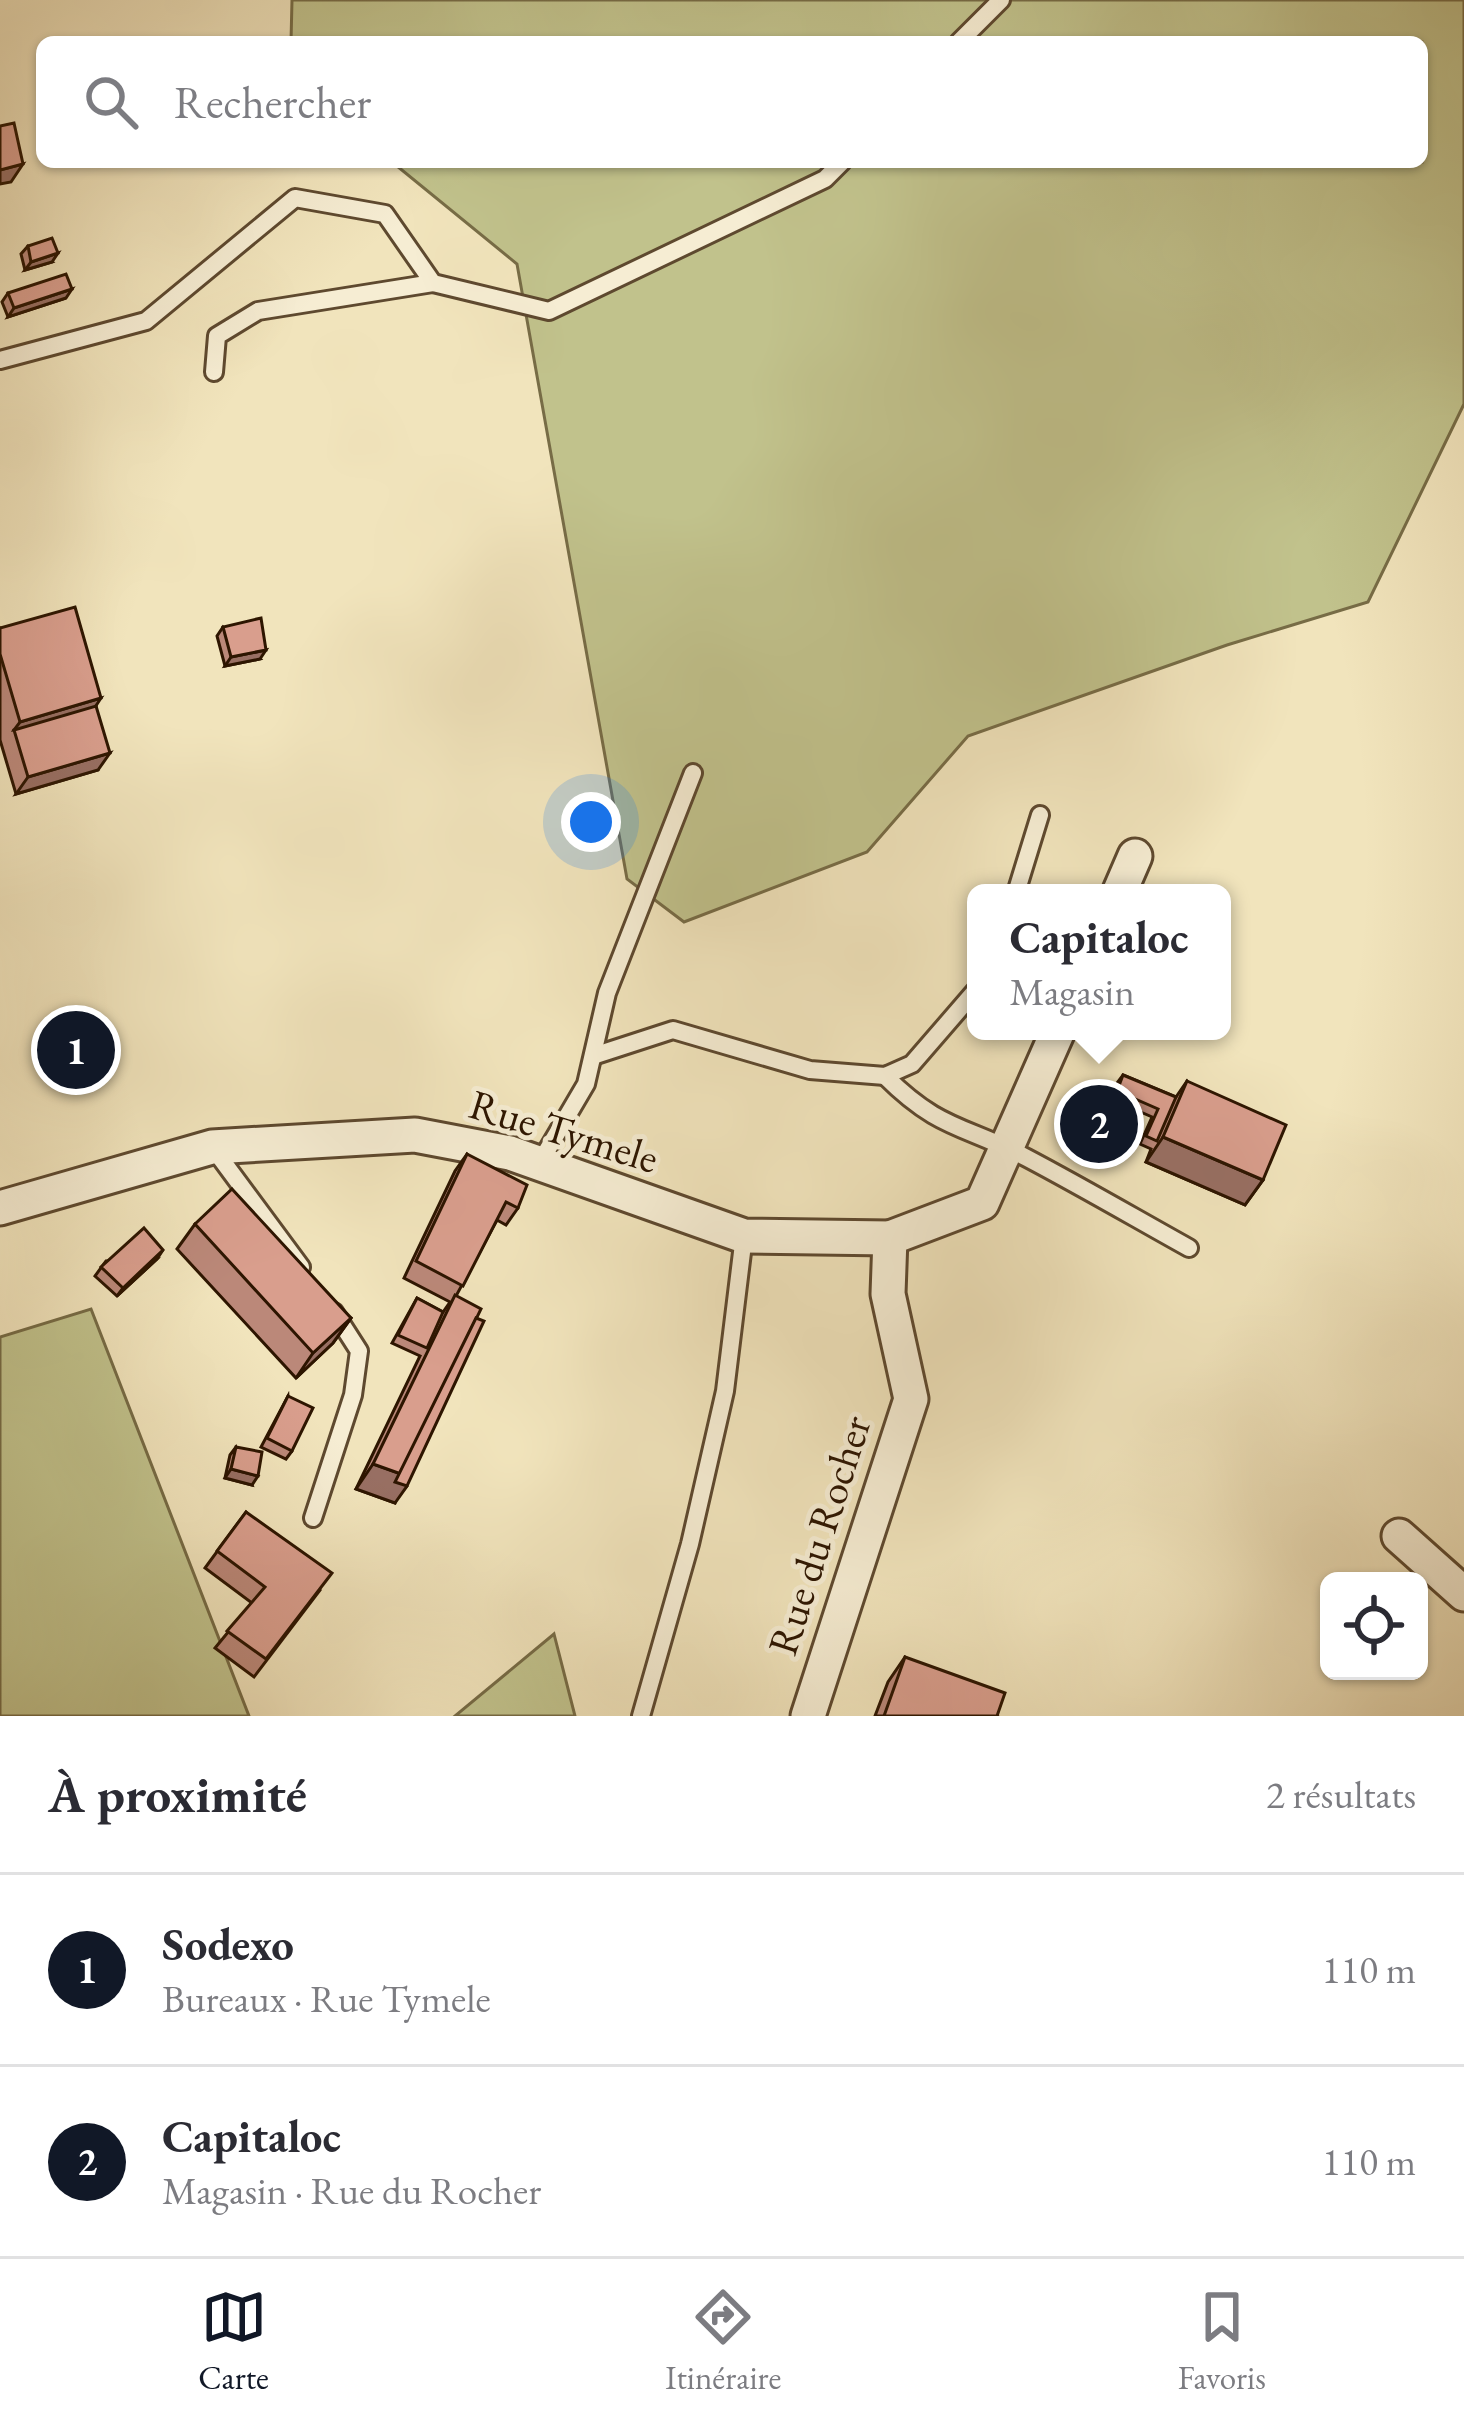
<!DOCTYPE html>
<html lang="fr">
<meta charset="utf-8">
<style>
:root{--surface:#fff;--page:#f7f7f7;--text:#2b2b33;--muted:#7c7c81;--line:#e1e1e2;--accent:#111827}
body{margin:0;font-family:"EB Garamond",serif;background:var(--page);color:var(--text)}
.controls{position:absolute;right:36px;bottom:36px;display:grid;overflow:hidden;border-radius:18px;box-shadow:0 3px 9px #0004}
.controls button{width:108px;height:108px;display:grid;place-items:center;padding:0;border:0;border-bottom:3px solid var(--line);background:var(--surface);color:var(--text);font:60px sans-serif}
.you{position:absolute;left:591px;top:822px;width:42px;height:42px;margin:-30px;border:9px solid #fff;border-radius:50%;background:#1a73e8;box-shadow:0 0 0 18px #1a73e833}
.badge{display:grid;place-items:center;width:78px;height:78px;border-radius:50%;background:var(--accent);color:#fff;font-size:39px;font-weight:700}
.pin{position:absolute;translate:-50% -50%;border:6px solid #fff;box-shadow:0 3px 12px #0006}
.popup{position:absolute;left:967px;top:884px;width:264px;height:156px;box-sizing:border-box;display:grid;place-content:center;border-radius:18px;background:var(--surface);filter:drop-shadow(0 3px 9px #0005);font-size:39px;white-space:nowrap;color:var(--muted)}
.popup b{font-size:45px;color:var(--text)}
.popup::after{content:'';position:absolute;left:50%;top:100%;margin-left:-24px;border:24px solid transparent;border-top-color:var(--surface)}
.list{margin:0;padding:0;list-style:none}
h2{display:flex;justify-content:space-between;align-items:center;height:156px;margin:0;padding:0 48px;font-size:51px}
h2 small{font-size:39px;font-weight:400;color:var(--muted)}
.list li{display:grid;grid-template-columns:78px 1fr auto;gap:36px;align-items:center;box-sizing:border-box;height:192px;padding:0 48px;border-top:3px solid var(--line)}
.list b{display:block;font-size:45px;white-space:nowrap}
.list p{margin:0;font-size:39px;white-space:nowrap;color:var(--muted)}
.list em{font-size:39px;font-style:normal;color:var(--muted)}
.icon{flex:none;width:66px;height:66px;fill:none;stroke:currentColor;stroke-width:2;stroke-linecap:round;stroke-linejoin:round}
.map{position:relative;flex:none;width:1464px;height:1716px;overflow:hidden}
.search{position:absolute;background:var(--surface);box-shadow:0 3px 9px #0004;left:36px;right:36px;top:36px;height:132px;display:flex;align-items:center;gap:30px;box-sizing:border-box;padding:0 42px;border-radius:18px;color:var(--muted);font-size:45px}
.sheet{height:540px;background:var(--surface)}
nav{display:flex;justify-content:space-around;align-items:center;box-sizing:border-box;height:168px;border-top:3px solid var(--line);background:var(--surface);font-size:33px;color:var(--muted)}
nav a{display:grid;justify-items:center;gap:6px}
nav .on{color:var(--accent)}
.map>svg:first-child{display:block}
</style>
<div class="map">
<svg width="1464" height="1716" viewBox="0 0 1464 1716">
<rect width="100%" height="100%" fill="#f1e4bc"/>
<filter id="stains"><feTurbulence type="fractalNoise" baseFrequency=".00167" numOctaves="4"/><feColorMatrix values="0 0 0 0 .2 0 0 0 0 .09 0 0 0 0 .02 0 0 0 .5 -.17"/></filter>
<radialGradient id="worn" r=".72"><stop offset=".6" stop-color="#630" stop-opacity="0"/><stop offset="1" stop-color="#630" stop-opacity=".3"/></radialGradient>
<g fill="#c1c28c" stroke="#776c46" stroke-width="3">
<path d="M292,0H1464V404L1368,602L1227,645L968,736L867,852L684,922L627,879L517,264L392,162H1422V42H291Z"/>
<path d="M91,1309L249,1716H0V1337Z"/>
<path d="M554,1634L575,1716H455Z"/>
</g>
<g fill="none" stroke-linecap="round" stroke-linejoin="round">
<g stroke="#5e492f" stroke-width="22">
<g id="lane">
<path d="M959,42L1001,0"/>
<path d="M0,360L146,321L295,198L385,214L433,283L549,311L825,179L842,162"/>
<path d="M214,372L217,336L258,311L433,283"/>
<path d="M1016,893L1040,815"/>
<path d="M593,1056L673,1030L810,1070L885,1076L912,1064L976,990"/>
<path d="M885,1076C940,1131 965,1125 1027,1158C1082,1187 1135,1218 1189,1248"/>
<path d="M213,1148L301,1267"/>
<path d="M539,1164L586,1084L607,993L693,773"/>
<path d="M313,1518L353,1395L359,1351L334,1312"/>
<path d="M641,1716L690,1544L725,1391L744,1236"/>
</g>
</g>
<g stroke="#5e492f" stroke-width="39">
<g id="street">
<path d="M1119,893L1135,856"/>
<path d="M0,1208L212,1147L415,1135L510,1153L744,1236L890,1238"/>
<path d="M1399,1536L1464,1594"/>
<path d="M808,1716L911,1399L888,1294L890,1238L982,1203L1058,1031"/>
</g>
</g>
<use href="#lane" stroke="#f6edd3" stroke-width="16"/>
<use href="#street" stroke="#f6edd3" stroke-width="33"/>
</g>
<g fill="#bb8879" stroke="#2d1500" stroke-width="3">
<path d="M28,246L52,262L25,270L21,254Z"/>
<path d="M8,293L66,298L8,317L2,302Z"/>
<path d="M223,627L260,659L225,666L217,636Z"/>
<path d="M0,628L96,706L98,770L16,794L0,740Z"/>
<path d="M1123,1075L1176,1097L1187,1081L1263,1180L1245,1205L1146,1162L1151,1149L1140,1144L1152,1117L1111,1099L1117,1083Z"/>
<path d="M467,1154L518,1208L506,1225L497,1220L456,1296L395,1503L356,1489L420,1356L392,1343L417,1298L443,1312L450,1302L404,1278L455,1171Z"/>
<path d="M195,1224L351,1318L333,1343L296,1378L177,1249Z"/>
<path d="M157,1259L117,1296L95,1276L106,1261Z"/>
<path d="M288,1396L292,1451L286,1459L261,1447Z"/>
<path d="M236,1447L252,1485L225,1478L230,1455Z"/>
<path d="M246,1512L320,1590L254,1677L215,1648L252,1603L205,1568Z"/>
<path d="M905,1657L997,1716H875L888,1682Z"/>
</g>
<g fill="#986f63" stroke="#2d1500" stroke-width="3">
<path d="M23,164L11,182L0,184V170Z"/>
<path d="M58,253L52,262L25,270L31,262Z"/>
<path d="M72,289L66,298L8,317L14,308Z"/>
<path d="M266,650L260,659L225,666L231,657Z"/>
<path d="M101,698L84,724L14,730L20,722Z"/>
<path d="M110,753L98,770L16,794L28,777Z"/>
<path d="M1163,1137L1263,1180L1245,1205L1146,1162Z"/>
<path d="M163,1250L157,1259L117,1296L123,1288Z"/>
<path d="M351,1318L333,1343L296,1378L313,1353Z"/>
<path d="M373,1464L401,1474L407,1486L395,1503L356,1489Z"/>
<path d="M231,1469L258,1476L252,1485L225,1478Z"/>
</g>
<g fill="#d99e8d" stroke="#2d1500" stroke-width="3">
<path d="M14,123L23,164L0,170V126Z"/>
<path d="M52,238L58,253L31,262L28,246Z"/>
<path d="M66,274L72,289L14,308L8,293Z"/>
<path d="M75,607L101,698L20,722L0,654V628Z"/>
<path d="M261,618L266,650L231,657L223,627Z"/>
<path d="M96,706L110,753L28,777L14,730Z"/>
<path d="M1123,1075L1176,1097L1157,1141L1146,1136L1158,1109L1117,1091Z"/>
<path d="M1187,1081L1286,1125L1263,1180L1163,1137Z"/>
<path d="M467,1154L527,1185L518,1208L506,1202L463,1286L416,1261Z"/>
<path d="M232,1189L351,1318L313,1353L195,1224Z"/>
<path d="M144,1228L163,1250L123,1288L101,1267Z"/>
<path d="M455,1295L481,1309L401,1474L373,1464Z"/>
<path d="M417,1298L443,1312L427,1348L398,1335Z"/>
<path d="M476,1318L484,1321L407,1486L395,1482Z"/>
<path d="M288,1396L313,1408L292,1451L267,1438Z"/>
<path d="M236,1447L262,1452L258,1476L231,1469Z"/>
<path d="M246,1512L332,1573L266,1659L227,1631L265,1587L217,1551Z"/>
<path d="M905,1657L1005,1693L997,1716H884Z"/>
</g>
<g text-anchor="middle" dominant-baseline="central" stroke-width="10" stroke-linejoin="round" paint-order="stroke">
<g font-size="42" fill="#2d1500" stroke="#f6edd3">
<text transform="translate(564 1131) rotate(17)">Rue Tymele</text>
<text transform="translate(819 1535) rotate(-72)">Rue du Rocher</text>
</g>
</g>
<rect width="100%" height="100%" filter="url(#stains)"/>
<rect width="100%" height="100%" fill="url(#worn)"/>
</svg>
<div class="controls">
<button><svg class="icon" aria-label="locate" viewBox="0 0 24 24"><circle cx="12" cy="12" r="6"/><path d="M12 2v4M12 18v4M2 12h4M18 12h4"/></svg></button>
</div>
<div class="you"></div>
<div class="pin badge" style="left:76px;top:1050px">1</div>
<div class="pin badge" style="left:1099px;top:1124px">2</div>
<div class="popup"><b>Capitaloc</b>Magasin</div>
<div class="search"><svg class="icon" aria-label="search" viewBox="0 0 24 24"><circle cx="10" cy="10" r="6"/><path d="M15 15l6 6"/></svg>Rechercher</div>
</div>
<section class="sheet">
<h2>À proximité<small>2 résultats</small></h2>
<ul class="list">
<li><span class="badge">1</span><div><b>Sodexo</b><p>Bureaux · Rue Tymele</p></div><em>110 m</em></li>
<li><span class="badge">2</span><div><b>Capitaloc</b><p>Magasin · Rue du Rocher</p></div><em>110 m</em></li>
</ul>
</section>
<nav>
<a class="on"><svg class="icon" aria-label="map" viewBox="0 0 24 24"><path d="M3 6l6-2 6 2 6-2v14l-6 2-6-2-6 2zM9 4v14M15 6v14"/></svg>Carte</a>
<a><svg class="icon" aria-label="directions" viewBox="0 0 24 24"><path d="M12 3l9 9-9 9-9-9zM9 14v-3h6M13 9l2 2-2 2"/></svg>Itinéraire</a>
<a><svg class="icon" aria-label="saved" viewBox="0 0 24 24"><path d="M7 4h10v16l-5-4-5 4z"/></svg>Favoris</a>
</nav>
